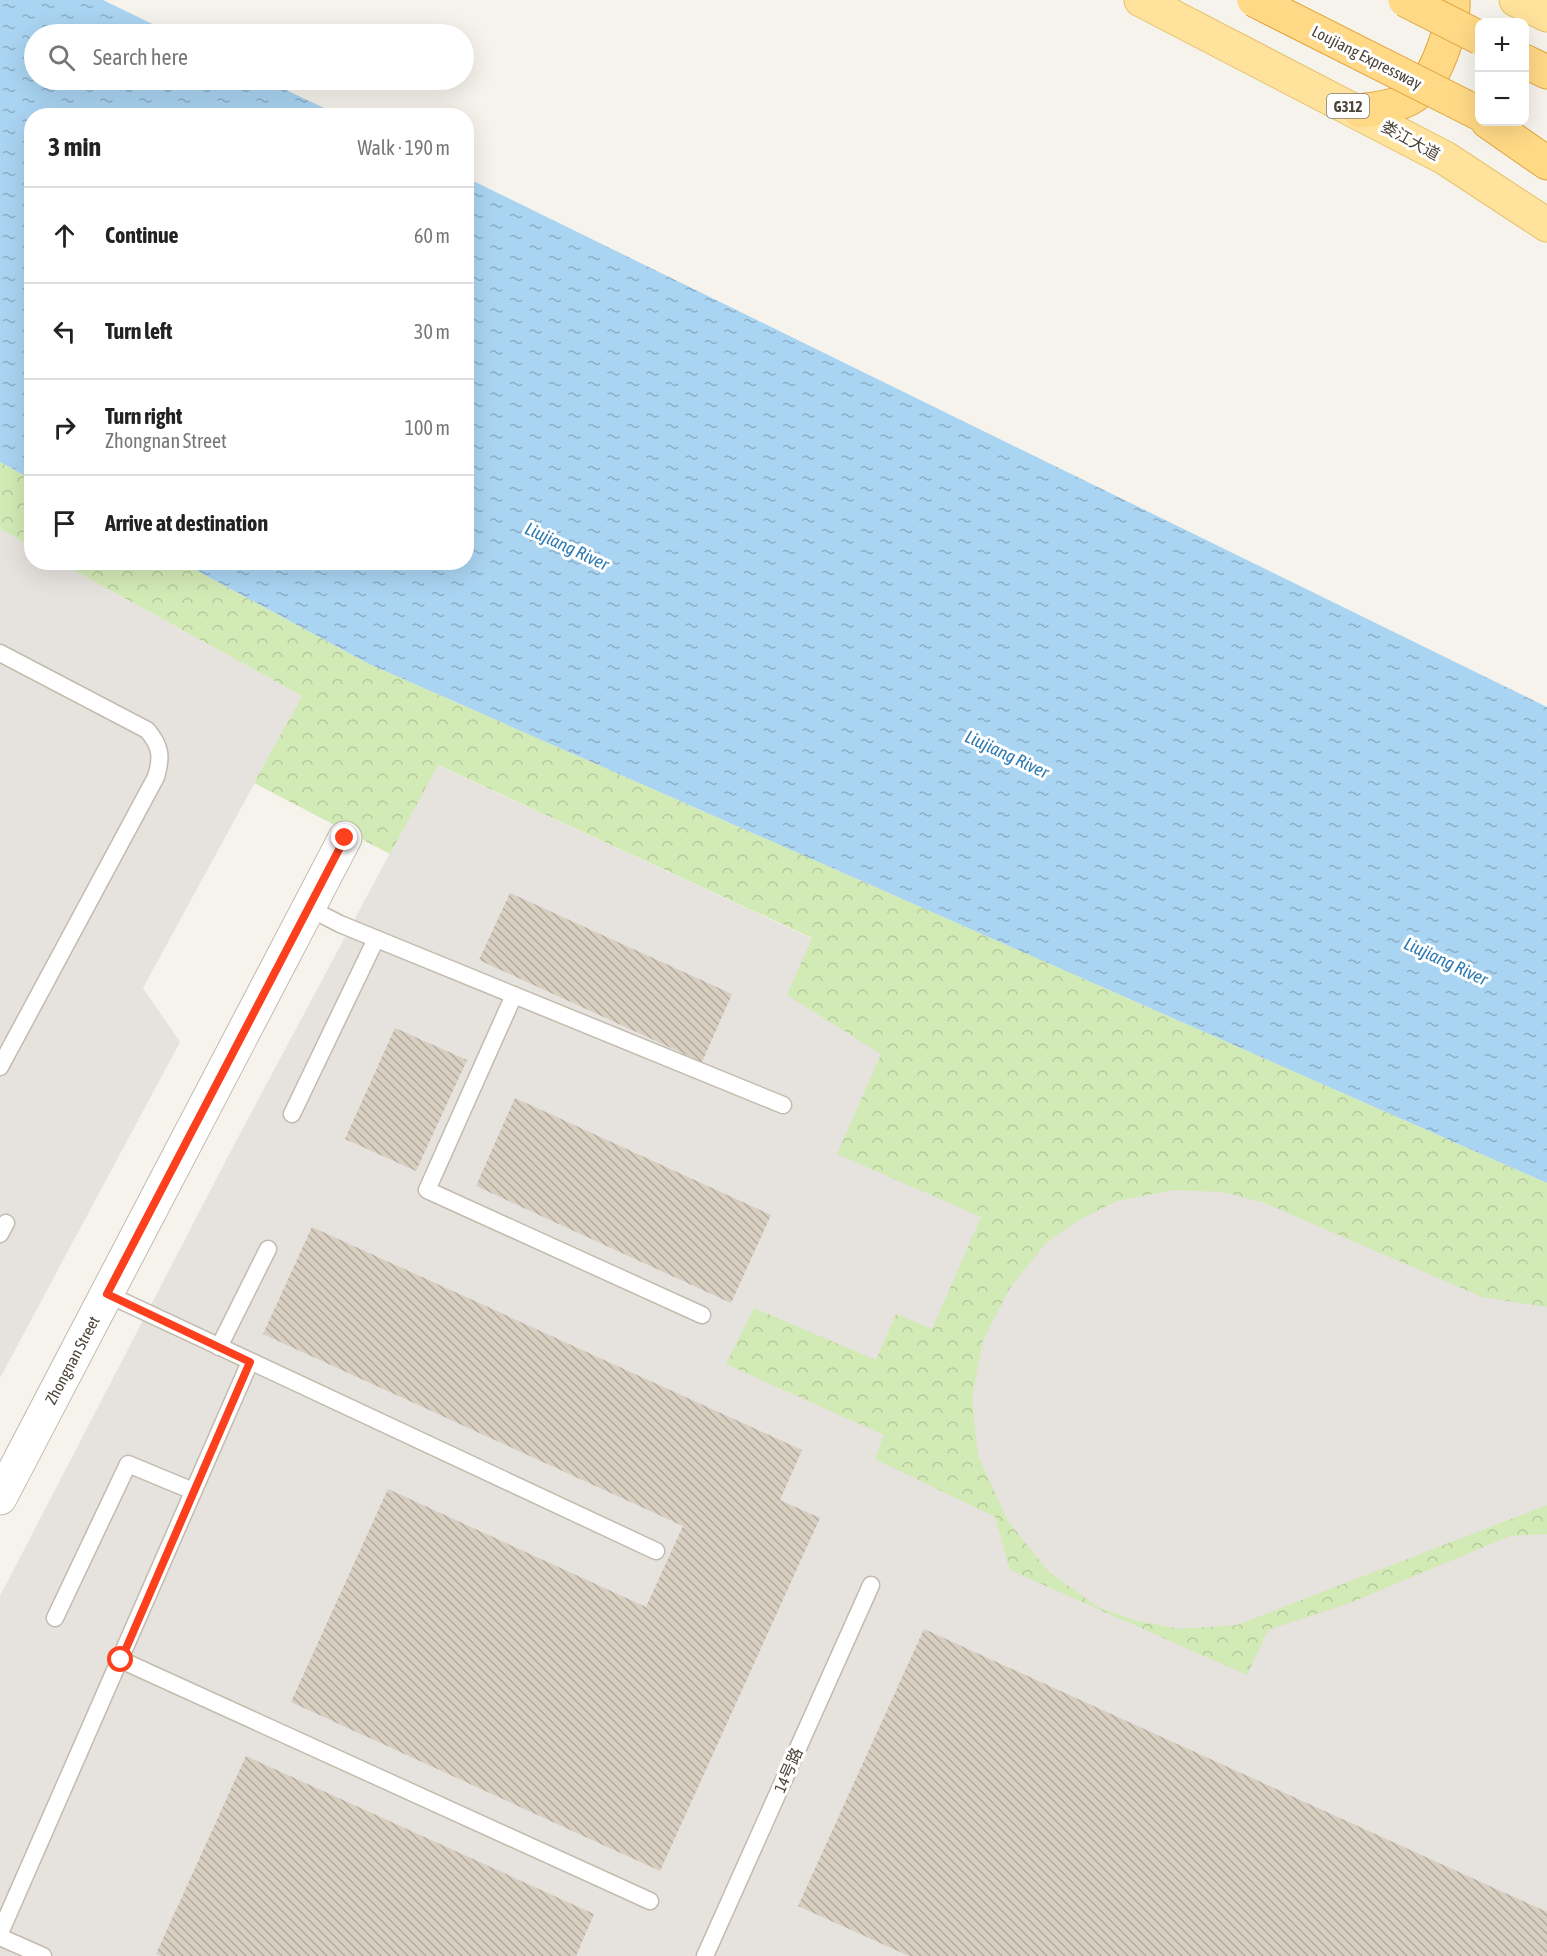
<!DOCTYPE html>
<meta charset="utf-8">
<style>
:root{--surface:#fff;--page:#f2f2f2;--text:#222;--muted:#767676;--line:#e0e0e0}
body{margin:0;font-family:"Asap Condensed","Noto Sans SC",sans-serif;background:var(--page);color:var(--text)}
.controls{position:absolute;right:18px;top:18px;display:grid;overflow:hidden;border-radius:12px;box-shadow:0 6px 24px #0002}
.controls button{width:54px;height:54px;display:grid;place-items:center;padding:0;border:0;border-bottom:2px solid var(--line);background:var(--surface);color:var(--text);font:30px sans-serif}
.stop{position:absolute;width:18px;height:18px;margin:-14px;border:4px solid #fc3f1d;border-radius:50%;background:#fff}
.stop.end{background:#fc3f1d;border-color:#fff;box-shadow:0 2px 6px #0008}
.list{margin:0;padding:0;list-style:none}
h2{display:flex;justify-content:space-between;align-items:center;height:78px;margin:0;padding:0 24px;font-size:26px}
h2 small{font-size:20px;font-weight:400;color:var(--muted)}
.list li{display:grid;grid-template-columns:39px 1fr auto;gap:18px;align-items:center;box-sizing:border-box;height:96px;padding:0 24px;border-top:2px solid var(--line)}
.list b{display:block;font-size:22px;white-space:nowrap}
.list p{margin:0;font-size:20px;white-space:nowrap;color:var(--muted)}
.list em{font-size:20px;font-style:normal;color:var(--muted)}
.icon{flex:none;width:33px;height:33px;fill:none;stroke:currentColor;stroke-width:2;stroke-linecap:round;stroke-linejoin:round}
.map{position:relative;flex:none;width:1547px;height:1956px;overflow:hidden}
.search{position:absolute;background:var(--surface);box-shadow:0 6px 24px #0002;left:24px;top:24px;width:450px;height:66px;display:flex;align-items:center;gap:15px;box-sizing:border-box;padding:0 21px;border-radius:33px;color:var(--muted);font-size:22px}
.panel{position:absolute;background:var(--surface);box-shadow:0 6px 24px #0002;left:24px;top:108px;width:450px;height:462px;border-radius:24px}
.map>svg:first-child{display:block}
</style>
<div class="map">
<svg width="1547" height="1956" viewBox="0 0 1547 1956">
<defs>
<pattern id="forest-crowns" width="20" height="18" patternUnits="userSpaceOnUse" patternTransform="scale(1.5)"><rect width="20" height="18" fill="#d2eab5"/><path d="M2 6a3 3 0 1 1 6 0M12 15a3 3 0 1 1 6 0" fill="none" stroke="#b6ca9c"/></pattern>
<pattern id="water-ripples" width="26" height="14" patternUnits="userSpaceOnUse" patternTransform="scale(1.5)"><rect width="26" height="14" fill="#a9d4f2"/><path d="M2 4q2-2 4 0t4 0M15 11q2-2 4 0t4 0" fill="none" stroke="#8caec5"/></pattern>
<pattern id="building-back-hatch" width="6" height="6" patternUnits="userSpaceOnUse" patternTransform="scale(1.5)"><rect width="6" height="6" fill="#d8cfc1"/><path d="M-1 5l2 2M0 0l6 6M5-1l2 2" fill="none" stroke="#b1aa9e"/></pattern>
</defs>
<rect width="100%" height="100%" fill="#f6f3ec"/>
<g fill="#e6e2dd">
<path d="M0,529L31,546L32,562L61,563L302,696L143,988L180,1042L0,1378Z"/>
<path d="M437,765L1055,1051L1547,1272V1956H0V1596L235,1143Z"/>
</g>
<g fill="url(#forest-crowns)">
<path d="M0,462L31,479V546L0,529Z"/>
<path d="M61,563H183L367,663L1547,1183V1307L1482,1297L1262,1202L1222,1192L1175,1190L1117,1201L1079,1220L1046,1243L1010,1288L983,1340L972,1398L978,1456L1008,1521L1048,1571L1098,1607L1134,1620L1178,1629L1237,1625L1547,1505V1534L1510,1536L1347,1604L1268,1630L1247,1675L1010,1570L995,1517L875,1459L884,1435L726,1364L754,1308L876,1360L896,1314L932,1329L981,1217L837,1154L881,1054L787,995L812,938L438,765L390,854L254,783L302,696Z"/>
</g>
<g fill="url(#water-ripples)">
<path d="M0,0H103L173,34H34V80H265L339,115L32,116L31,479L0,462Z"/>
<path d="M467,178L1547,707V1183L367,663L183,563L466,562Z"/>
</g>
<g fill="url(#building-back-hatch)">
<path d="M510,893L732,994L702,1062L479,960Z"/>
<path d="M395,1028L467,1060L416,1171L345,1139Z"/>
<path d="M515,1098L771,1215L731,1303L476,1186Z"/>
<path d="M312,1227L802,1450L780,1500L820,1518L660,1871L291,1702L388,1489L646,1607L683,1526L263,1334Z"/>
<path d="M924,1629L1547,1912V1956H909L798,1906Z"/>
<path d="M246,1756L594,1914L576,1956H161L156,1954Z"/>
</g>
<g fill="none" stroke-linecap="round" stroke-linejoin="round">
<g stroke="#c2bbae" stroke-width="19">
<g id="service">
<path d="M0,653L147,730C161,746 162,757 156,777L0,1067"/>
<path d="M309,908L340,924L783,1105"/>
<path d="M514,995L427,1190L702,1315"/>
<path d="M292,1114L376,939"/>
<path d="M0,1234L6,1223"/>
<path d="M107,1294L656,1551"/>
<path d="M219,1347L268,1249"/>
<path d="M55,1618L128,1464L193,1491"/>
<path d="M121,1660L650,1901"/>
<path d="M0,1933L250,1362"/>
<path d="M0,1937L43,1956"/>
<path d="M705,1956L871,1585"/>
</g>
</g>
<g stroke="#c2bbae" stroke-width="35">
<path id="tertiary" d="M0,1498L345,838"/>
</g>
<g stroke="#e6c16a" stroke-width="35">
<g id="primary">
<path d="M1141,0L1445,158L1547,225"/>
<path d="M1516,0L1547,15"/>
</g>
</g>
<g stroke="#e0a43c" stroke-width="35">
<g id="trunk">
<path d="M1524,61L1547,72"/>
<path d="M1360,111C1379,108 1405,106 1420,91C1437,73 1455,24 1453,0"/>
<path d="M1488,122L1547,163"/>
</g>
</g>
<use href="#service" stroke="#fff" stroke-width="16"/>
<use href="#tertiary" stroke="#fff" stroke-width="33"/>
<use href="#primary" stroke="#ffe39c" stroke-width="33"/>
<use href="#trunk" stroke="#ffd985" stroke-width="33"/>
<g stroke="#e0a43c" stroke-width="35" stroke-linecap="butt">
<g id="trunk-bridge">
<path d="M1254,0L1480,114"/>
<path d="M1405,0L1480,38"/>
</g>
</g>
<use href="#trunk-bridge" stroke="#ffd985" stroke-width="33"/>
</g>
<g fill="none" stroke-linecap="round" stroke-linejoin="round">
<path stroke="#fc3f1d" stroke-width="8" d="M121,1660L250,1362L107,1294L345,838"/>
</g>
<g text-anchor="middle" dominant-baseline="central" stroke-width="6" stroke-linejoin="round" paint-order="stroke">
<rect fill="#fff" stroke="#817c74" stroke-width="1.5" x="1327" y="94" width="42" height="24" rx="4.5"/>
<g font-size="15" font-weight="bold" fill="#4b4439">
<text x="1348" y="106">G312</text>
</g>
<g font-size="16" fill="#4b4439" stroke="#fff">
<text transform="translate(1367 57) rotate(27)">Loujiang Expressway</text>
<text transform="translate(1411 140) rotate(29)">娄江大道</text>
<text transform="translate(72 1360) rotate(-62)">Zhongnan Street</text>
<text transform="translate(788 1770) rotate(-66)">14号路</text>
</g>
<g font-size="18" font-style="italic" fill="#2e7ab2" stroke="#fff">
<text transform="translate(567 546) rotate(25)">Liujiang River</text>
<text transform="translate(1007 754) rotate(25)">Liujiang River</text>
<text transform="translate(1446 961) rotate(25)">Liujiang River</text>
</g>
</g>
</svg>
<div class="controls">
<button>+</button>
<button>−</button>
</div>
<div class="stop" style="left:121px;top:1660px"></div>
<div class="stop end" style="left:345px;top:838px"></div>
<div class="search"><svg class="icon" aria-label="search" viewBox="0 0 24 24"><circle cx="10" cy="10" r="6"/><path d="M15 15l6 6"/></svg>Search here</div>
<section class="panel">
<h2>3 min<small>Walk · 190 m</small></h2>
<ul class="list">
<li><svg class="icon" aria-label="ahead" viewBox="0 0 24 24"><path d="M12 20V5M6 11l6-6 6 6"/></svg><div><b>Continue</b></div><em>60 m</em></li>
<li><svg class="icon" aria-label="left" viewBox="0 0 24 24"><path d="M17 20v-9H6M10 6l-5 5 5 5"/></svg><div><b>Turn left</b></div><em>30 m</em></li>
<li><svg class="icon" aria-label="right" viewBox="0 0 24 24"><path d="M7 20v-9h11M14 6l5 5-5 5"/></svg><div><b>Turn right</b><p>Zhongnan Street</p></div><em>100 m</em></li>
<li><svg class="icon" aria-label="arrive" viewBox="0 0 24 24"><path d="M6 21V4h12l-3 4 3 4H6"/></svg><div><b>Arrive at destination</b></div></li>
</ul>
</section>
</div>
